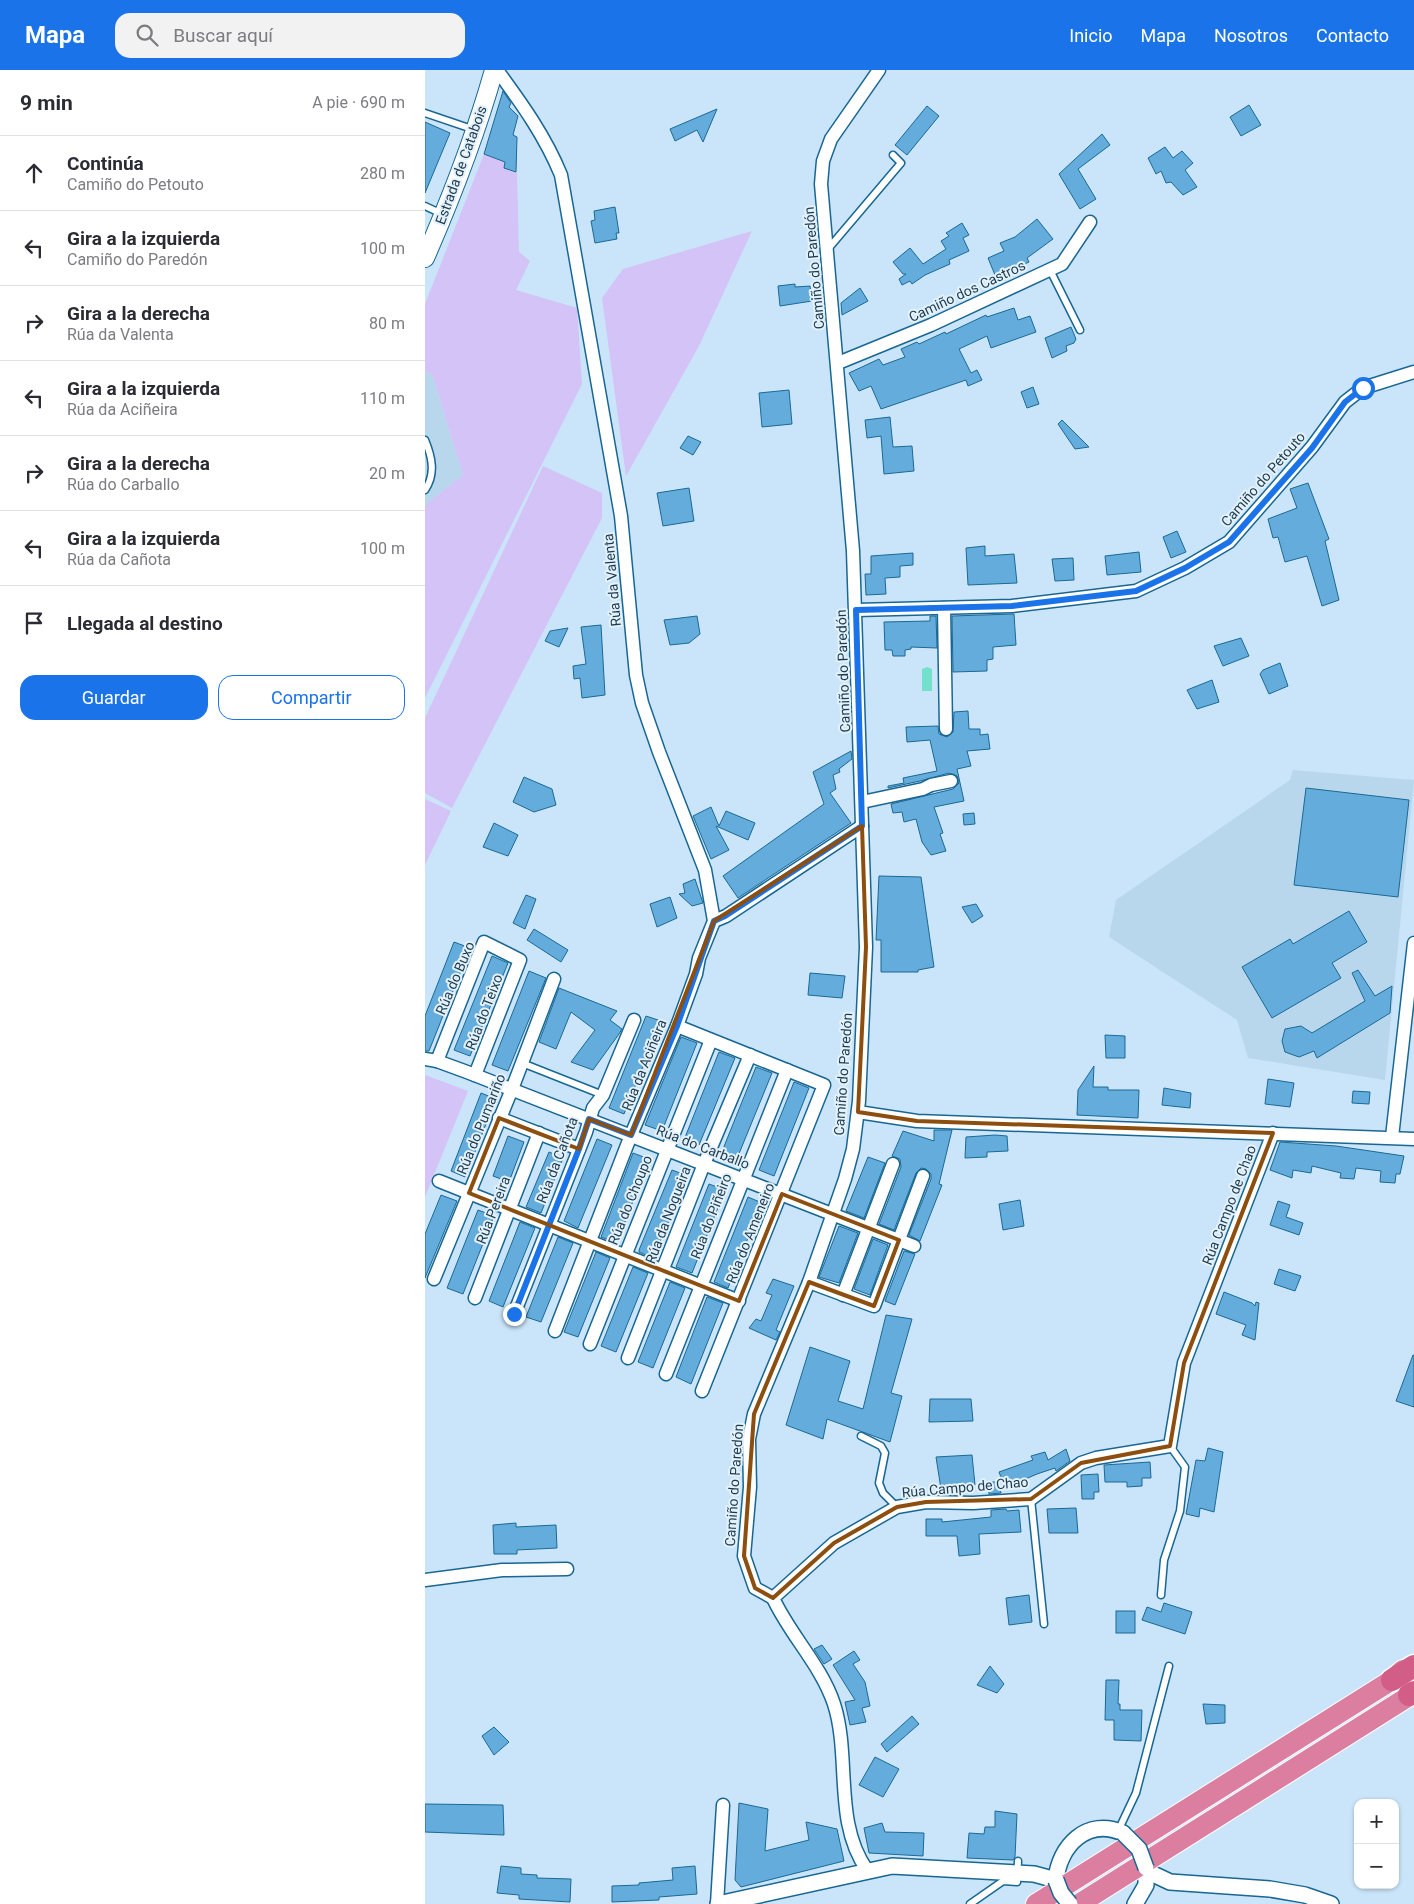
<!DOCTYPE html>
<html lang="es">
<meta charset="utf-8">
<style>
:root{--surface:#fff;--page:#f2f2f3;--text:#2b2b33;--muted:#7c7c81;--line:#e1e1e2;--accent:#1a73e8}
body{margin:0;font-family:Roboto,sans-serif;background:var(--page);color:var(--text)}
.controls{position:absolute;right:15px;bottom:15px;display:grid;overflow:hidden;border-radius:10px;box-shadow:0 1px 4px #0004}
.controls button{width:45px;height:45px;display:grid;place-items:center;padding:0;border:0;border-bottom:1px solid var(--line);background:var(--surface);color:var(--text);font:25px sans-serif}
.stop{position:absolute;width:15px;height:15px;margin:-11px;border:4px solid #1a73e8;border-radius:50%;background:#fff}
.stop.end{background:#1a73e8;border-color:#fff;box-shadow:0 1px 5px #0008}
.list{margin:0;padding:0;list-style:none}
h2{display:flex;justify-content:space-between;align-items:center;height:65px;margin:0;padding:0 20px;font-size:21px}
h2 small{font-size:16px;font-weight:400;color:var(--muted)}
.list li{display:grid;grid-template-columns:32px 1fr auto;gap:15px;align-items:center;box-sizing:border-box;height:75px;padding:0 20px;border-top:1px solid var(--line)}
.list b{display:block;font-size:19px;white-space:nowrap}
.list p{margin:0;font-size:16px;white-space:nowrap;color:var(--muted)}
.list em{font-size:16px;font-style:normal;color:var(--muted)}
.actions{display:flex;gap:10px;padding:15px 20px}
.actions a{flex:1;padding:11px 0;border:1px solid var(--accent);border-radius:15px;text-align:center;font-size:18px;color:var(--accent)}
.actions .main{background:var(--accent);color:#fff}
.icon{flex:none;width:28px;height:28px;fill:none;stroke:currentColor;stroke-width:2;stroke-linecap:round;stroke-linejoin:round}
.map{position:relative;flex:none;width:989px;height:1834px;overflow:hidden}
header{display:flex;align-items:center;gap:30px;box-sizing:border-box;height:70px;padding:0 25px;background:var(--accent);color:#fff}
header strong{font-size:24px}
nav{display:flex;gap:28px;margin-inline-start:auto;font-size:18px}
.search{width:350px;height:45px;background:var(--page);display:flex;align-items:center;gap:12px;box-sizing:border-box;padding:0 18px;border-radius:15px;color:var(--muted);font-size:19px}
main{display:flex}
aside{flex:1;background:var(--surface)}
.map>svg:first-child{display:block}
</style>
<header>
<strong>Mapa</strong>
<div class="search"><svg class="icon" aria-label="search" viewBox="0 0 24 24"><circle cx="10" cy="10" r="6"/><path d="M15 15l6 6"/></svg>Buscar aquí</div>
<nav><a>Inicio</a><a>Mapa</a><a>Nosotros</a><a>Contacto</a></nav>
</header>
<main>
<aside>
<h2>9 min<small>A pie · 690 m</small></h2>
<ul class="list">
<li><svg class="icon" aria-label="ahead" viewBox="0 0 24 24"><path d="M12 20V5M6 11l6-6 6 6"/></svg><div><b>Continúa</b><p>Camiño do Petouto</p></div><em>280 m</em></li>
<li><svg class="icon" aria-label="left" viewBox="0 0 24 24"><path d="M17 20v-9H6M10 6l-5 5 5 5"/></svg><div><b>Gira a la izquierda</b><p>Camiño do Paredón</p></div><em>100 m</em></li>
<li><svg class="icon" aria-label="right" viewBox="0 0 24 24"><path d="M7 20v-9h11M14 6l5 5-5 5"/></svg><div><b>Gira a la derecha</b><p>Rúa da Valenta</p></div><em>80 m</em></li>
<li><svg class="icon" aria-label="left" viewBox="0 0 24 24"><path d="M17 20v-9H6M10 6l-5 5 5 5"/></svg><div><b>Gira a la izquierda</b><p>Rúa da Aciñeira</p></div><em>110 m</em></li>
<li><svg class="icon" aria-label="right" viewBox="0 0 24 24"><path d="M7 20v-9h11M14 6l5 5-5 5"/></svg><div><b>Gira a la derecha</b><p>Rúa do Carballo</p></div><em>20 m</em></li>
<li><svg class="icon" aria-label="left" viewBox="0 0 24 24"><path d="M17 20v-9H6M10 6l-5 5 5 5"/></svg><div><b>Gira a la izquierda</b><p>Rúa da Cañota</p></div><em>100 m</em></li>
<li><svg class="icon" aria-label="arrive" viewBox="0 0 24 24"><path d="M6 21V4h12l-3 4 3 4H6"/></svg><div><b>Llegada al destino</b></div></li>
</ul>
<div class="actions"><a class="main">Guardar</a><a>Compartir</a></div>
</aside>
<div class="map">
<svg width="989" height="1834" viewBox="0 0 989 1834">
<rect width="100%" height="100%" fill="#cae5fa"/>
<g fill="#b8d7ec">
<path d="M0,302L7,304L38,405L0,435Z"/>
<path d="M868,700L989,710L960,1010L823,988L812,950L684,867L691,830L865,710Z"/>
</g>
<g fill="#d3c3f6">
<path d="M59,84L80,92L79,98L92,103L94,182L105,191L91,220L152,238L157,314L0,628V435L38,405L7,304L0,302V234Z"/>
<path d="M327,161L274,276L201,406L177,228L198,199Z"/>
<path d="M118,396L177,423V448L27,738L0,723V648Z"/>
<path d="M0,729L26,741L0,795Z"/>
<path d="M0,1005L43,1021L0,1127Z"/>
</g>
<path fill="#73e0cb" d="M502,597L507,599V621H497V599Z"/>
<g fill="#64acdc" stroke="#1b6995">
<path d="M78,21L86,33L84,37L93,46L88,65L92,67L91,102L79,98L80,92L59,84Z"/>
<path d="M824,35L836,55L816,66L805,47Z"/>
<path d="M502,36L514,46L482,85L470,75Z"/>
<path d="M292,39L278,72L272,60L250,71L245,59Z"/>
<path d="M0,52L25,63L0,123Z"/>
<path d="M677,64L685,75L653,99L671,129L655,139L634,104Z"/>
<path d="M740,77L748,88L757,81L768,93L760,100L772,117L758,125L746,112L741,113L736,101L731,104L723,88Z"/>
<path d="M190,137L194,163H191L192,169L170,173L166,151L170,150L169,141Z"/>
<path d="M612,149L628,169L602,188L604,192L576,205L575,203L570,205L563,188L579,181L575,173L590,167Z"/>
<path d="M537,153L544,165L538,168L544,181L524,190L525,194L500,205L487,214L485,211L477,215L474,209L481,204H478L468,192L485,178L498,194L521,179L516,171L524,166L521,163Z"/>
<path d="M370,214V217L385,216L387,231L355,236L353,216Z"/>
<path d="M435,218L443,231L417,245L416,233Z"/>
<path d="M589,238L593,250L605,246L611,262L566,278L562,266L534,279L546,303L552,300L557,310L543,316L541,310L456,339L446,316L434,321L424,303L454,289L458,295L480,287L476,279L492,272L494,274L520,262L521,264L561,245L562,247Z"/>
<path d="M646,257L651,269L649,273L641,276L642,281L627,288L620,268Z"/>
<path d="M608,317L614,334L602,338L596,322Z"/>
<path d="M364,320L367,354L337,357L334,323Z"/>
<path d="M465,347L468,377L487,376L489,401L459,404L456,366L442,368L440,350Z"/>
<path d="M637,350L664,377L650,379L633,354Z"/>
<path d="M263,366L276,372L268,385L255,378Z"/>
<path d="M883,413L904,469L900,471L914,530L897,536L882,486L860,492L853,467L848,468L843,449L872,438L865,419Z"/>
<path d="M264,418L269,451L238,456L232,423Z"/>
<path d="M752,461L761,482L746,488L738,467Z"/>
<path d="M560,476V486L589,484L592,513L543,515L541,478Z"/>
<path d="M714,482L716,502L682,505L680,486Z"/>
<path d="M488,483V495L475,496V507L460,508L461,524L441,525L440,504H446V486Z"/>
<path d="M648,488L649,510L630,511L627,489Z"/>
<path d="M589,544L591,575L568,577V589L562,590V601L528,602L527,546Z"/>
<path d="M272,546L275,564L264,573L245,575L239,550Z"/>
<path d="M505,546H511L512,578L486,577V579L480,580V586H468L467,580H460L459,552L505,551Z"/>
<path d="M176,555L180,625L157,628L155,608L149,609L148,596L161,594L156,557Z"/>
<path d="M143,558L134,577L120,571L125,561Z"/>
<path d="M816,568L824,586L798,596L789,576Z"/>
<path d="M855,593L863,616L844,624L835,604L838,600Z"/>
<path d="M787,610L794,632L772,639L762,620Z"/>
<path d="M543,641L544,659H555V665L563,664L565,679L542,681L546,696L532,699L539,731L509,737L518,763L515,764L521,781L506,785L497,772L491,749L479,752L477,742L468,743L466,734L528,719L534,713L532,706L524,703L495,711L463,718V716L479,713L478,708L512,701L505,670L482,672L481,657L513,656L514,664L522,667L528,662L529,642Z"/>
<path d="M426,681L427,689L414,699L415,702L408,705L411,719L405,723L426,753L313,828L298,806L399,734L388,702Z"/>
<path d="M99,707L127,719L131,735L109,742L88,732Z"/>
<path d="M881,718L984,730L973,827L869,815Z"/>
<path d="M286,737L294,756L301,741L330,753L323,770L291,756L304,780L286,789L268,746Z"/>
<path d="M549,743L550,754L539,755L538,744Z"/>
<path d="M69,753L93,765L83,786L58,777Z"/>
<path d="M454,806L496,807L509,897L493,900V902H456V870H451Z"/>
<path d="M270,809L278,833L267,836L254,824L260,823L258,814Z"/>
<path d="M101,825L111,829L100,859L88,853Z"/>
<path d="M245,827L252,848L232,857L225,834Z"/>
<path d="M551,834L558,846L547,853L537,837Z"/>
<path d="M924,841L942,872L907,893L916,908L847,948L817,897L865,869L868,874Z"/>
<path d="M109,859L143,880L136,892L102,870Z"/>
<path d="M29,872L45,878L4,981H0V946Z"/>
<path d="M67,886L83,893L45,986L29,980Z"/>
<path d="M933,900L950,926L967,916L965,943L892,988L889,981L874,987L860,982L857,971L860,959L876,956L887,963L940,931L927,903Z"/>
<path d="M104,901L121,908L83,1001L67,995Z"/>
<path d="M385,903L420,906L417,928L383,925Z"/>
<path d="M134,918L192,941L185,950L197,959L194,964L168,1000L146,992L170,960L146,942L131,979L114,972Z"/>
<path d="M221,946L236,951L199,1044L184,1038Z"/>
<path d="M680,965L700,966V988H681Z"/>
<path d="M256,967L272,973L237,1061L220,1055Z"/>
<path d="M294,982L310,988L274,1075L259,1070Z"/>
<path d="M669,996L668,1017H683V1020H714L713,1048L652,1045L653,1020Z"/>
<path d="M331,997L347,1003L311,1091L296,1084Z"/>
<path d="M843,1009L869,1013L865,1037L840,1034Z"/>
<path d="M369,1012L384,1018L349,1106L334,1100Z"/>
<path d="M739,1018L766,1023L765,1038L737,1035Z"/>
<path d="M928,1021L945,1022L944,1034L927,1033Z"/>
<path d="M56,1023L71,1029L40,1107L26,1101Z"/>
<path d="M509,1060H527L514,1114L517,1115L495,1171L484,1165L506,1109V1104L501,1099L496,1098L491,1103L469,1160L454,1154L476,1097L475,1089L467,1086L478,1061L509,1071Z"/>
<path d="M570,1065L582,1066L583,1081L562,1082V1087L540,1088L541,1067Z"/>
<path d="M83,1066L99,1072L84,1112L68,1106Z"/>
<path d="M172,1069L187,1075L153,1158L139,1151Z"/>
<path d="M855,1072L911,1076L979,1086L975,1104H971L970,1113L955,1112L956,1101L931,1098L929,1109L915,1108L916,1103L887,1096L886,1103L868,1100L867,1108L845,1100Z"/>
<path d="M124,1082L138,1088L116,1143L101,1137Z"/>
<path d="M208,1083L224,1089L192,1173L176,1167Z"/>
<path d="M443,1087L460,1093L439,1148L421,1141Z"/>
<path d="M247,1100L263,1106L228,1188L214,1182V1180Z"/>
<path d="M284,1114L300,1120L267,1203L251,1197Z"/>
<path d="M16,1125L32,1131L0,1208V1164Z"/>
<path d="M323,1127L337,1133L303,1218L289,1212Z"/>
<path d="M595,1130L599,1156L578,1160L574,1134Z"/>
<path d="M853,1131L865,1135L861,1147L878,1153L874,1165L845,1155Z"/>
<path d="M53,1140L69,1146L38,1224L22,1218Z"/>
<path d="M95,1152L110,1158L78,1237L64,1231Z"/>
<path d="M414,1156L433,1163L414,1213L394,1207Z"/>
<path d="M133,1167L148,1173L116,1252L101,1247Z"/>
<path d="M448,1169L463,1175L445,1225L429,1219Z"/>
<path d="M479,1181L490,1184L470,1235L460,1231Z"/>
<path d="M171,1182L185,1188L153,1267L139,1262Z"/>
<path d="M208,1197L223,1203L191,1282L176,1276Z"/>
<path d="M854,1199L876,1206L870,1221L849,1214Z"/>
<path d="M348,1209L369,1216L351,1260L355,1262L351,1270L324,1258L331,1249L336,1251L347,1225L341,1223Z"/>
<path d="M245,1212L260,1218L228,1298L213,1292Z"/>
<path d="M799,1222L827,1233L830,1236L831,1232L834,1233L830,1270L817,1265L821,1255L791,1244Z"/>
<path d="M282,1227L298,1233L266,1314L251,1307Z"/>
<path d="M461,1245L487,1249L466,1323L477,1326L465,1372L402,1349L398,1369L361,1355L385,1277L425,1291L413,1331L438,1339Z"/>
<path d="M988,1285H989V1337L971,1331Z"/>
<path d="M505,1329H546L548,1351L504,1352Z"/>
<path d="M783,1378L798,1382L789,1442L775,1438L774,1447L761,1444L771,1390L780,1391Z"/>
<path d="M641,1379L645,1391L631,1401L630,1398L612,1404L580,1418L574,1402L608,1390L606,1386L620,1382L623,1390Z"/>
<path d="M547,1385L550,1415L516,1419L511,1387Z"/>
<path d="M725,1392L726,1408H717V1416L702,1417V1412H680L679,1395Z"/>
<path d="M673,1404L674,1422H669V1429H657L656,1405Z"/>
<path d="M563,1412H573L576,1423L564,1424Z"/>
<path d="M651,1438L653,1463H624L622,1439Z"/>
<path d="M581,1439L582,1441L594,1440L596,1462L554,1464L555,1484L534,1486L532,1466H501V1449H517V1452L566,1447V1440Z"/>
<path d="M91,1453V1457L131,1455L132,1478L92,1480V1484H69L68,1455Z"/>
<path d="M604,1525L607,1552L584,1555L581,1528Z"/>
<path d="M739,1533L767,1542L760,1564L717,1550L722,1537L736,1542Z"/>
<rect x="691" y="1541" width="19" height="22"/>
<path d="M397,1575L407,1589L399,1594L389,1579Z"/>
<path d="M429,1581L435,1590L428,1594L440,1612L445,1636L437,1638L441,1652L425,1655L420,1632L430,1630L408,1595Z"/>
<path d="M565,1596L579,1614L572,1623L552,1615Z"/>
<path d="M681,1610H694L693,1634H695V1640H717L716,1671L689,1670V1650H680Z"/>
<path d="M778,1634L800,1635V1653L781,1654Z"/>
<path d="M487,1646L494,1654L462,1682L456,1674Z"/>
<path d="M69,1657L84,1672L69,1685L57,1666Z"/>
<path d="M450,1687L474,1699L458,1727L434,1715Z"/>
<path d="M314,1733L343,1739L340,1781L384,1770L381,1752L412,1759L419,1791L316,1817L310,1810Z"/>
<path d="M0,1734L78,1735L79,1765L0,1762Z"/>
<path d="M570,1741L592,1744L590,1787L588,1790L542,1788L544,1763L559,1764L560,1757H570Z"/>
<path d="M457,1753L460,1762L499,1763L498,1786L444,1783L439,1758Z"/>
<path d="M76,1796L96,1798V1804L112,1805V1808L146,1809L145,1832L94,1829V1825L72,1823Z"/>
<path d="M270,1796L272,1824L234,1827V1830L187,1832V1816L214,1815V1813L248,1810L247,1798Z"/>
</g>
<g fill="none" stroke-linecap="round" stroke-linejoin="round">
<g stroke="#186793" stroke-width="9">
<g id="service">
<path d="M0,43L50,60"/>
<path d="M0,136L17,144"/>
<path d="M403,179L476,93L468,85"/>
<path d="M625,200L655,260"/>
<path d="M0,370C7,387 11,404 0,420"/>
<path d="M97,993L178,1025"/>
<path d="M436,1366L456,1376L460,1383L454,1413L458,1423L472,1437"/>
<path d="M606,1429L619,1554"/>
<path d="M736,1525L739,1490L755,1441L760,1397L745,1376"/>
<path d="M693,1761L711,1723L744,1596"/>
<path d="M545,1834L578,1811L592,1812L593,1791"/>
</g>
</g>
<g stroke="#186793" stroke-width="15">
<g id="minor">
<path d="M72,0C97,34 120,66 136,105L196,446L211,605L217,633L234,682L280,800L289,851L274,888L271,904L252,956L206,1065L130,1261"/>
<path d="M413,293L506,255L637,194L665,152"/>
<path d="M519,538L521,659"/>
<path d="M431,540L587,536L711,521L760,498L804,472L887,377L920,332L938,318L989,302"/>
<path d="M437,732L498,719L506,715L526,711"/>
<path d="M289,851L301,846L437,756"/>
<path d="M252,956L399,1015L277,1321"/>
<path d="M0,989L12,991L42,1002L489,1176"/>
<path d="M12,991L59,872L95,890L50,1005"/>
<path d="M433,1042L492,1051L989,1069"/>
<path d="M74,1048L154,1079"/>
<path d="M967,1067L989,873"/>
<path d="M14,1111L314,1231"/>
<path d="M9,1209L87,1019L129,909"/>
<path d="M384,1212L449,1236L498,1106"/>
<path d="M418,1225L468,1094"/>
<path d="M50,1228L114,1063"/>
<path d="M89,1244L161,1062L168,1038L178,1025L209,950"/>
<path d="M165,1274L286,970"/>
<path d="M203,1288L279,1094L325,985"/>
<path d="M241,1304L362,1000"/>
<path d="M0,1510L77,1500L142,1499"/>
<path d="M348,1528L330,1518L319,1486L325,1417L324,1369L329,1344L384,1212L420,1109L428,1079L434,1031L441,877L428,481L396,114L398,91L406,69L454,0"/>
<path d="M442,1800C408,1752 426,1687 409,1634C396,1595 365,1565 348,1528L409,1473L472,1437L501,1432L548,1433L606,1429L656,1393L671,1388L745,1376L759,1293L848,1063"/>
<path d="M292,1834L298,1735"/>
</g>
</g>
<g stroke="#186793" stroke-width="18">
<g id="tertiary">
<path d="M721,1798L728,1804L745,1812L845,1819L880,1825L906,1834"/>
<path d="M293,1834L467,1796L609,1804L631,1810C634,1776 662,1747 698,1763"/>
<path d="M710,1834L721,1815V1798"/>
</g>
</g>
<g stroke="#186793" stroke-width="20">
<path id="secondary" d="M0,188C27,126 51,64 69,0"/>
</g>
<g stroke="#fff" stroke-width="22">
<g id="trunk">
<path d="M611,1834L967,1610L978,1600"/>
<path d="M654,1834L989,1623"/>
</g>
</g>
<g stroke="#fff" stroke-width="25">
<g id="motorway">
<path d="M967,1610L989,1596"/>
<path d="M984,1625L989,1622"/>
</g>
</g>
<use href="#service" stroke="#fff" stroke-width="6"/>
<use href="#minor" stroke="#fff" stroke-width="12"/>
<use href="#tertiary" stroke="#fff" stroke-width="15"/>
<use href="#secondary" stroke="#fff" stroke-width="18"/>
<use href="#trunk" stroke="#db7ea0" stroke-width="20"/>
<use href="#motorway" stroke="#d25e88" stroke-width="22"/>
<g stroke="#186793" stroke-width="18" stroke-linecap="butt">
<g id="tertiary-bridge">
<path d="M698,1763L714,1779L721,1798"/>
<path d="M631,1810L636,1823L645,1834"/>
</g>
</g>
<use href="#tertiary-bridge" stroke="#fff" stroke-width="15"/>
</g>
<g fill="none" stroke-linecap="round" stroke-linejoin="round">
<path stroke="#1a73e8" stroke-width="6" d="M89,1244L154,1079L164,1049L206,1065L252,956L289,851L300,846L437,756L431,540L587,536L711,521L760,498L804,472L887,378L920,332L938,318"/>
</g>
<path fill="none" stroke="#8c4f10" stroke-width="4" stroke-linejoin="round" d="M437,756L441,877L433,1042L492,1051L848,1063L759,1293L745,1376L656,1393L606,1429L501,1432L472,1437L409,1473L348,1528L330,1518L319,1486L329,1344L384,1212L449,1236L474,1170L357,1124L314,1231L44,1123L74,1048L154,1079L164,1049L206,1065L289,851Z"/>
<g text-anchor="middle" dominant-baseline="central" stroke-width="4" stroke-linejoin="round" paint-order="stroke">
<g font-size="14" fill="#1d3b4f" stroke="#e3f1fb">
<text transform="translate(36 95) rotate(-70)">Estrada de Catabois</text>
<text transform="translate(389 198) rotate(-95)">Camiño do Paredón</text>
<text transform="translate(542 221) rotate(-25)">Camiño dos Castros</text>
<text transform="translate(838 409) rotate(-49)">Camiño do Petouto</text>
<text transform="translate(187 510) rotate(-95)">Rúa da Valenta</text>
<text transform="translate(418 601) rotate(-92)">Camiño do Paredón</text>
<text transform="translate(30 908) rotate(-67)">Rúa do Buxo</text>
<text transform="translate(59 942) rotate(-69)">Rúa do Teixo</text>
<text transform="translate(219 995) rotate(-68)">Rúa da Aciñeira</text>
<text transform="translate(418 1004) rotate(-86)">Camiño do Paredón</text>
<text transform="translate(56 1054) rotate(-68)">Rúa do Pumariño</text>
<text transform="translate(278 1077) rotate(21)">Rúa do Carballo</text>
<text transform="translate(132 1090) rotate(-69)">Rúa da Cañota</text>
<text transform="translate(205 1130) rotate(-68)">Rúa do Choupo</text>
<text transform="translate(804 1135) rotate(-69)">Rúa Campo de Chao</text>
<text transform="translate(68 1140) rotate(-69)">Rúa Pereira</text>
<text transform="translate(243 1145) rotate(-69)">Rúa da Nogueira</text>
<text transform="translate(286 1146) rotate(-69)">Rúa do Piñeiro</text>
<text transform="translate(325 1163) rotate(-68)">Rúa do Ameneiro</text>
<text transform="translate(309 1415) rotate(-86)">Camiño do Paredón</text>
<text transform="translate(540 1417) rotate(-5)">Rúa Campo de Chao</text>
</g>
</g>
</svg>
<div class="controls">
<button>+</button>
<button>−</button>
</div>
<div class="stop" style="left:938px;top:318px"></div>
<div class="stop end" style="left:89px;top:1244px"></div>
</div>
</main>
